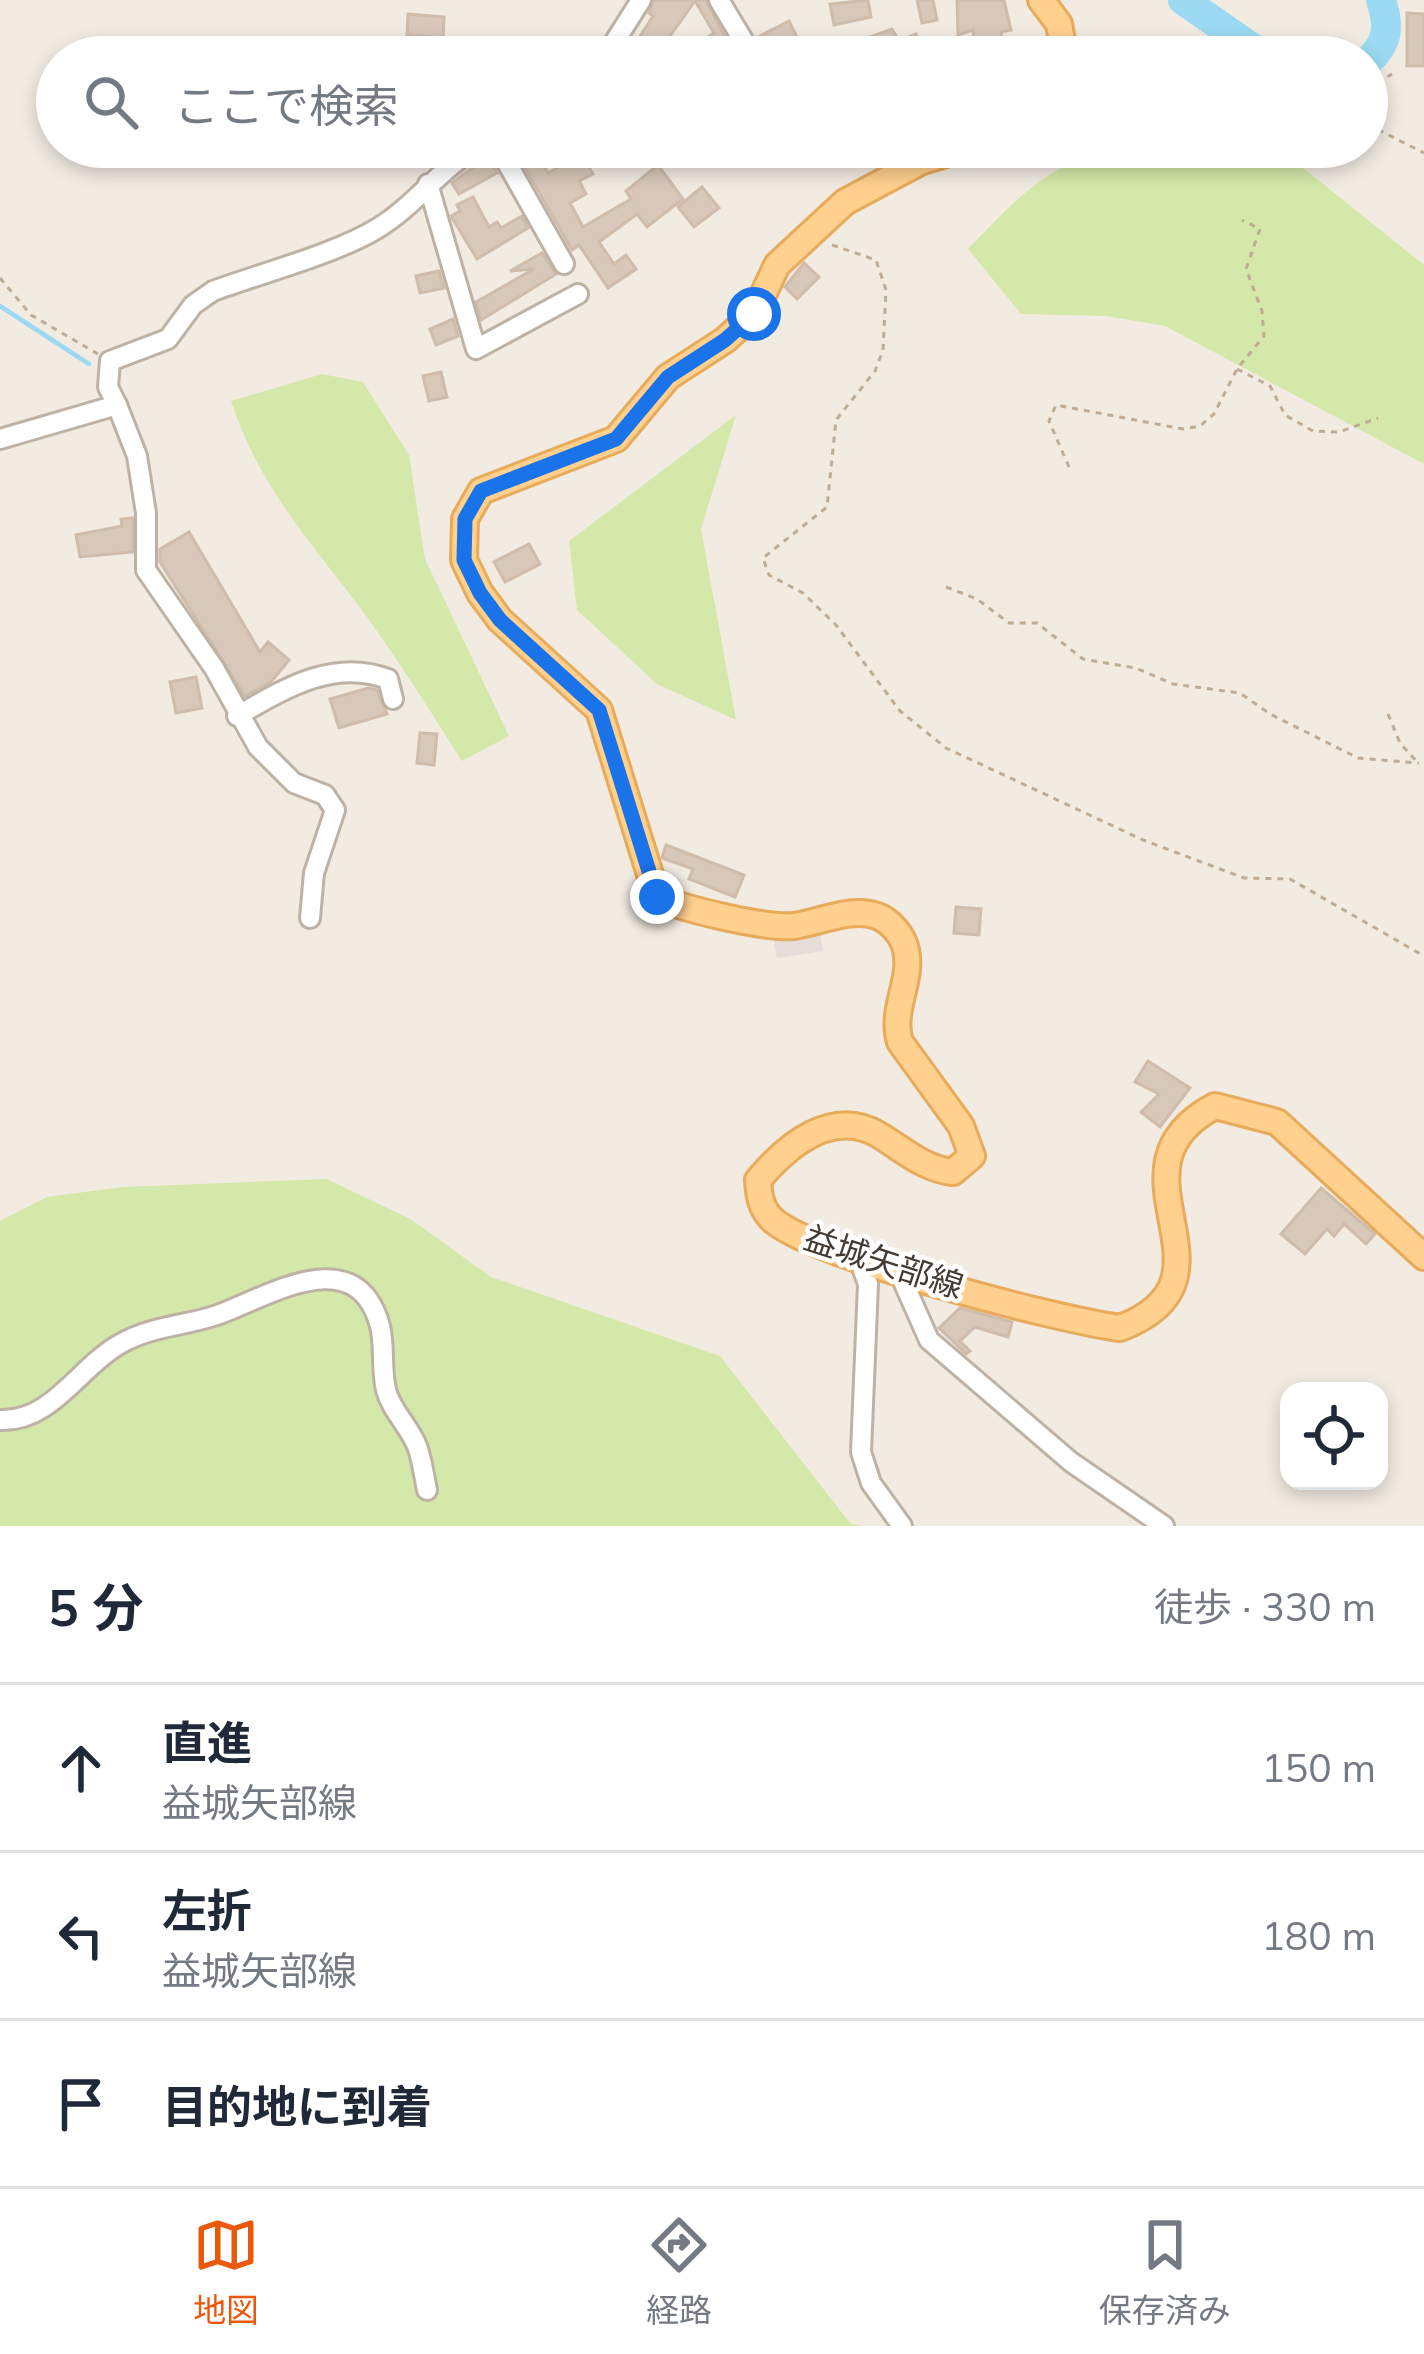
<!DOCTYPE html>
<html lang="ja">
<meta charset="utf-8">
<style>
:root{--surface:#fff;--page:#f6f6f7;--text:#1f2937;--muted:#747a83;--line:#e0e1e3;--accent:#ea580c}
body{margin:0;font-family:Mulish,"Noto Sans JP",sans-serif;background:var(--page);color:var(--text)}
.controls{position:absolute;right:36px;bottom:36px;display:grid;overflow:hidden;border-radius:24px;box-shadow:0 6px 18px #0003}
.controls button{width:108px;height:108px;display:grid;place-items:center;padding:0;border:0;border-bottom:3px solid var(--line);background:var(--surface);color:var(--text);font:60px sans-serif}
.stop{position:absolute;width:36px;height:36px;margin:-27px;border:9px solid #1a73e8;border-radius:50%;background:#fff}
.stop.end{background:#1a73e8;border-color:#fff;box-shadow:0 3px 12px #0008}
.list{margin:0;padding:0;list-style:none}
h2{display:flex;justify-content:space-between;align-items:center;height:156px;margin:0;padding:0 48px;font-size:51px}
h2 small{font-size:39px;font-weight:400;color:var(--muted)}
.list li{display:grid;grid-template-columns:78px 1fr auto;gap:36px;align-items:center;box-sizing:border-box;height:168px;padding:0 48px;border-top:3px solid var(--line)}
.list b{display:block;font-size:45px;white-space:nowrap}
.list p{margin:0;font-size:39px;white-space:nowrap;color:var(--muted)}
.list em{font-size:39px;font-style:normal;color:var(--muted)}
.icon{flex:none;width:66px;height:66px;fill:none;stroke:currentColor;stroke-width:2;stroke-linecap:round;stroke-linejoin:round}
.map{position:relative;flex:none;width:1424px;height:1526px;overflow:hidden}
.search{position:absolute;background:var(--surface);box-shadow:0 6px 18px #0003;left:36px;right:36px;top:36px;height:132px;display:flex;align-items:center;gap:30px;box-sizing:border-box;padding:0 42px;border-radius:66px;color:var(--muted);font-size:45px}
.sheet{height:660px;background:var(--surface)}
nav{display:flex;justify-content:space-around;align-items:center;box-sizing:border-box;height:168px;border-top:3px solid var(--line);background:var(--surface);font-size:33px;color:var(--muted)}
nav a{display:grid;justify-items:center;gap:6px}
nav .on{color:var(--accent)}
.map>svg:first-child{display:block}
</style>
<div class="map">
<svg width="1424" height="1526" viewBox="0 0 1424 1526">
<rect width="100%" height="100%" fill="#f2ebe2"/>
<path fill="#e4ddd8" d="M820,933L823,951L777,958L774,940Z"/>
<g fill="#d4e9a9">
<path d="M1120,147H1242L1287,155L1424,265V464L1165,326L1106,316L1021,314L968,249C1017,199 1047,162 1120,147Z"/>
<path d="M322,374L363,382L409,455L425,559L509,736L462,761C430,711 399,661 364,613C311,542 259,487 231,401Z"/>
<path d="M736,415L701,529L736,720L657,684L577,610L569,541Z"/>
<path d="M327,1179L412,1220L491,1277L720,1356L850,1523L860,1526H0V1221L47,1197L122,1187Z"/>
</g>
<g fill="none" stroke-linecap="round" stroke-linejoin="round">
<path stroke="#9bdaf2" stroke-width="4.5" d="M0,306L89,364"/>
<g stroke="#9bdaf2" stroke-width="30">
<path d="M1183,0L1265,57"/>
<path d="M1367,62C1388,43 1390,28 1381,0"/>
</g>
</g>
<g fill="#d7c8ba" stroke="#cfbcaa" stroke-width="3">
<path d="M654,0H706L725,37L709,52L702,41L714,33L695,1L655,57L635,44L653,16L649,13Z"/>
<path d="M868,0L871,17L834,25L830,4Z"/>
<path d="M917,0H933L937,20L922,23Z"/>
<path d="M957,0H1004L1011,30L1001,32L1004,53L976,57L973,30L958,35Z"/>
<path d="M1407,13L1424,14V66H1407Z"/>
<path d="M408,14L444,17L443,38L407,35Z"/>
<path d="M789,21L799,41L762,57L756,38Z"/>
<path d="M892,29L899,41L916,34L925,57H849L845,46Z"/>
<path d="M534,147L548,173L582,154L593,174L579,181L586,194L570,203L583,227L631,199L626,191L658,165L683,199L647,227L637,214L599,242L614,264L626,255L636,269L608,288L579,245L572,250L514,148Z"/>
<path d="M487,157L497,173L459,194L452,183Z"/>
<path d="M702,187L719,208L694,227L678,207Z"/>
<path d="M473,197L489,227L497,222L501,228L522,216L528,228L477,259L451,216L460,211L457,205Z"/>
<path d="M542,253L556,274L481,320L476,302L534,269L510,271Z"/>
<path d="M804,263L819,277L797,299L785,287Z"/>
<path d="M439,271L444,288L420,293L416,276Z"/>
<path d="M453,319L458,336L436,345L430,329Z"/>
<path d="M441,372L447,397L429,401L423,376Z"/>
<path d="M133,518V552L80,557L76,535L122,526L121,519Z"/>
<path d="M189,532L260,652L268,642L289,660L271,682L245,696L160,562V549Z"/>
<path d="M529,544L540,564L505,582L494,562Z"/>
<path d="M196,677L202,708L176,713L170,682Z"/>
<path d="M368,688L377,690L387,714L339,728L330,699Z"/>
<path d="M420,733L437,734L434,765L417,763Z"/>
<path d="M666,845L744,875L735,897L689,879L693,869L662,858Z"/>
<path d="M956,907L981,909L979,935L954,933Z"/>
<path d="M1148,1061L1190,1088L1160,1127L1141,1112L1159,1094L1135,1082Z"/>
<path d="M1321,1188L1375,1234L1366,1244L1344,1224L1334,1236L1327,1229L1305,1254L1281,1234Z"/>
<path d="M960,1308L1012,1322L1008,1337L975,1327L960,1341L970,1351L966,1354L939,1328Z"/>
</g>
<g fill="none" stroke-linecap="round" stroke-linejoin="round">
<g stroke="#beb2a5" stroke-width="24">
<g id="minor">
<path d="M719,0L743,40L721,57"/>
<path d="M605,57L641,0"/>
<path d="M498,147L564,264"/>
<path d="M428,184L476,349L578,294"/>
<path d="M117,405L137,456L146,513V570L214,668L258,747L294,783L325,795L335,810L314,873L310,918"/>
<path d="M0,439L117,405L108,387L110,361L168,339L193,305L213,291C261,273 336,254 378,228C416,205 439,169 478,147"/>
<path d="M237,716C284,689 333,658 388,679L393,699"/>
<path d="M859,1259L868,1284L861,1452L871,1483L902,1526"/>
<path d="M898,1270L929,1340L1071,1462L1164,1526"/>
<path d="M0,1420C52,1422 79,1367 120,1344C151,1326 185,1326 217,1315C266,1298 356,1238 380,1326C385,1346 381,1369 386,1390C391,1410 409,1426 417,1446C422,1459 424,1476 427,1490"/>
</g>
</g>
<g stroke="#e8ab5b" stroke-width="30">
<g id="major">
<path d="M1041,0L1059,24L1065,57"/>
<path d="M969,147L922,161L845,202L777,265L754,314L725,340L668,377L616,439L481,491L465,519L464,560L480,593L500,620L599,710L657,897C683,909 766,929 794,926C818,923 852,906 877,916C891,921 903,936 906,950C913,981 890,1010 900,1042L961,1126L972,1156L953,1172C924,1169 904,1150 879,1135C832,1107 787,1146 758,1180C759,1196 761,1210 774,1221C817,1257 1058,1320 1120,1328C1252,1278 1095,1169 1215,1106L1277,1122L1424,1257"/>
</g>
</g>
<g stroke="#c0ab95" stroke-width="3" stroke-dasharray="6 6" stroke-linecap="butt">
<path d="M1367,89L1392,74"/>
<path d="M1367,124L1424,153"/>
<path d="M832,245L876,260L886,290L883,350L875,371L836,420L827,507L763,558L769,575L803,593L836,625L900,711L946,748L1143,840L1244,878L1290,879L1424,956"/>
<path d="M0,278L31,315L98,354"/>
<path d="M1237,369L1270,386L1285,415L1313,431L1339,432L1378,418"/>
<path d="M1069,467L1049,421L1056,405L1183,429L1200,426L1214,414L1237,369L1264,336L1262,311L1246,269L1260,229L1242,220"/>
<path d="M946,587L977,599L1009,623H1037L1083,659L1136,668L1173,684L1240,693L1270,714L1358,758L1419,763"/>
<path d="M1388,714L1400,743L1418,763"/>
</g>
<use href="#minor" stroke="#fff" stroke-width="18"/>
<use href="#major" stroke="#ffd08e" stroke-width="24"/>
</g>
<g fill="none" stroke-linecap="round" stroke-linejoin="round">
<path stroke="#1a73e8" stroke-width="15" d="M657,897L599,710L500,620L480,593L464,560L465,519L481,491L616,439L668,377L725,340L754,314"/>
</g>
<g text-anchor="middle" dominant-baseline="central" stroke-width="9" stroke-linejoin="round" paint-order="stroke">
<g font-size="33" fill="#443b33" stroke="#fff">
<text transform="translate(884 1261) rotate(18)">益城矢部線</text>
</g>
</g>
</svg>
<div class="controls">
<button><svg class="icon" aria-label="locate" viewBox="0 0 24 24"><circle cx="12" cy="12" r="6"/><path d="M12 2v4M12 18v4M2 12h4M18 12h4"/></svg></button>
</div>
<div class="stop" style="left:754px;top:314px"></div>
<div class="stop end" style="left:657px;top:897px"></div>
<div class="search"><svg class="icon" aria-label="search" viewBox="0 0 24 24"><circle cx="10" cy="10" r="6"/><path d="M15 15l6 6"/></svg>ここで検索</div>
</div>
<section class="sheet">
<h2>5 分<small>徒歩 · 330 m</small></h2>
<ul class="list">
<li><svg class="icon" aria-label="ahead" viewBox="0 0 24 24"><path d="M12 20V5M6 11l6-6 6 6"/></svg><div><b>直進</b><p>益城矢部線</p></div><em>150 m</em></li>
<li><svg class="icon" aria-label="left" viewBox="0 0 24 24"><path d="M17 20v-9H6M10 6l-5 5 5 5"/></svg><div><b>左折</b><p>益城矢部線</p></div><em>180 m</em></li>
<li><svg class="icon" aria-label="arrive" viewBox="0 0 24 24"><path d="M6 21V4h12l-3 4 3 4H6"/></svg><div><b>目的地に到着</b></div></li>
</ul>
</section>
<nav>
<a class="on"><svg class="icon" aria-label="map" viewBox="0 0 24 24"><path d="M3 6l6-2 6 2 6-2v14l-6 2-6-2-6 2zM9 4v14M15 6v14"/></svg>地図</a>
<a><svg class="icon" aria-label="directions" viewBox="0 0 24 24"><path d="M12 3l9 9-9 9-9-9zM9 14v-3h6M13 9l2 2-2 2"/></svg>経路</a>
<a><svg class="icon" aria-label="saved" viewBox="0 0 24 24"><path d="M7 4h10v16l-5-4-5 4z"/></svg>保存済み</a>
</nav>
